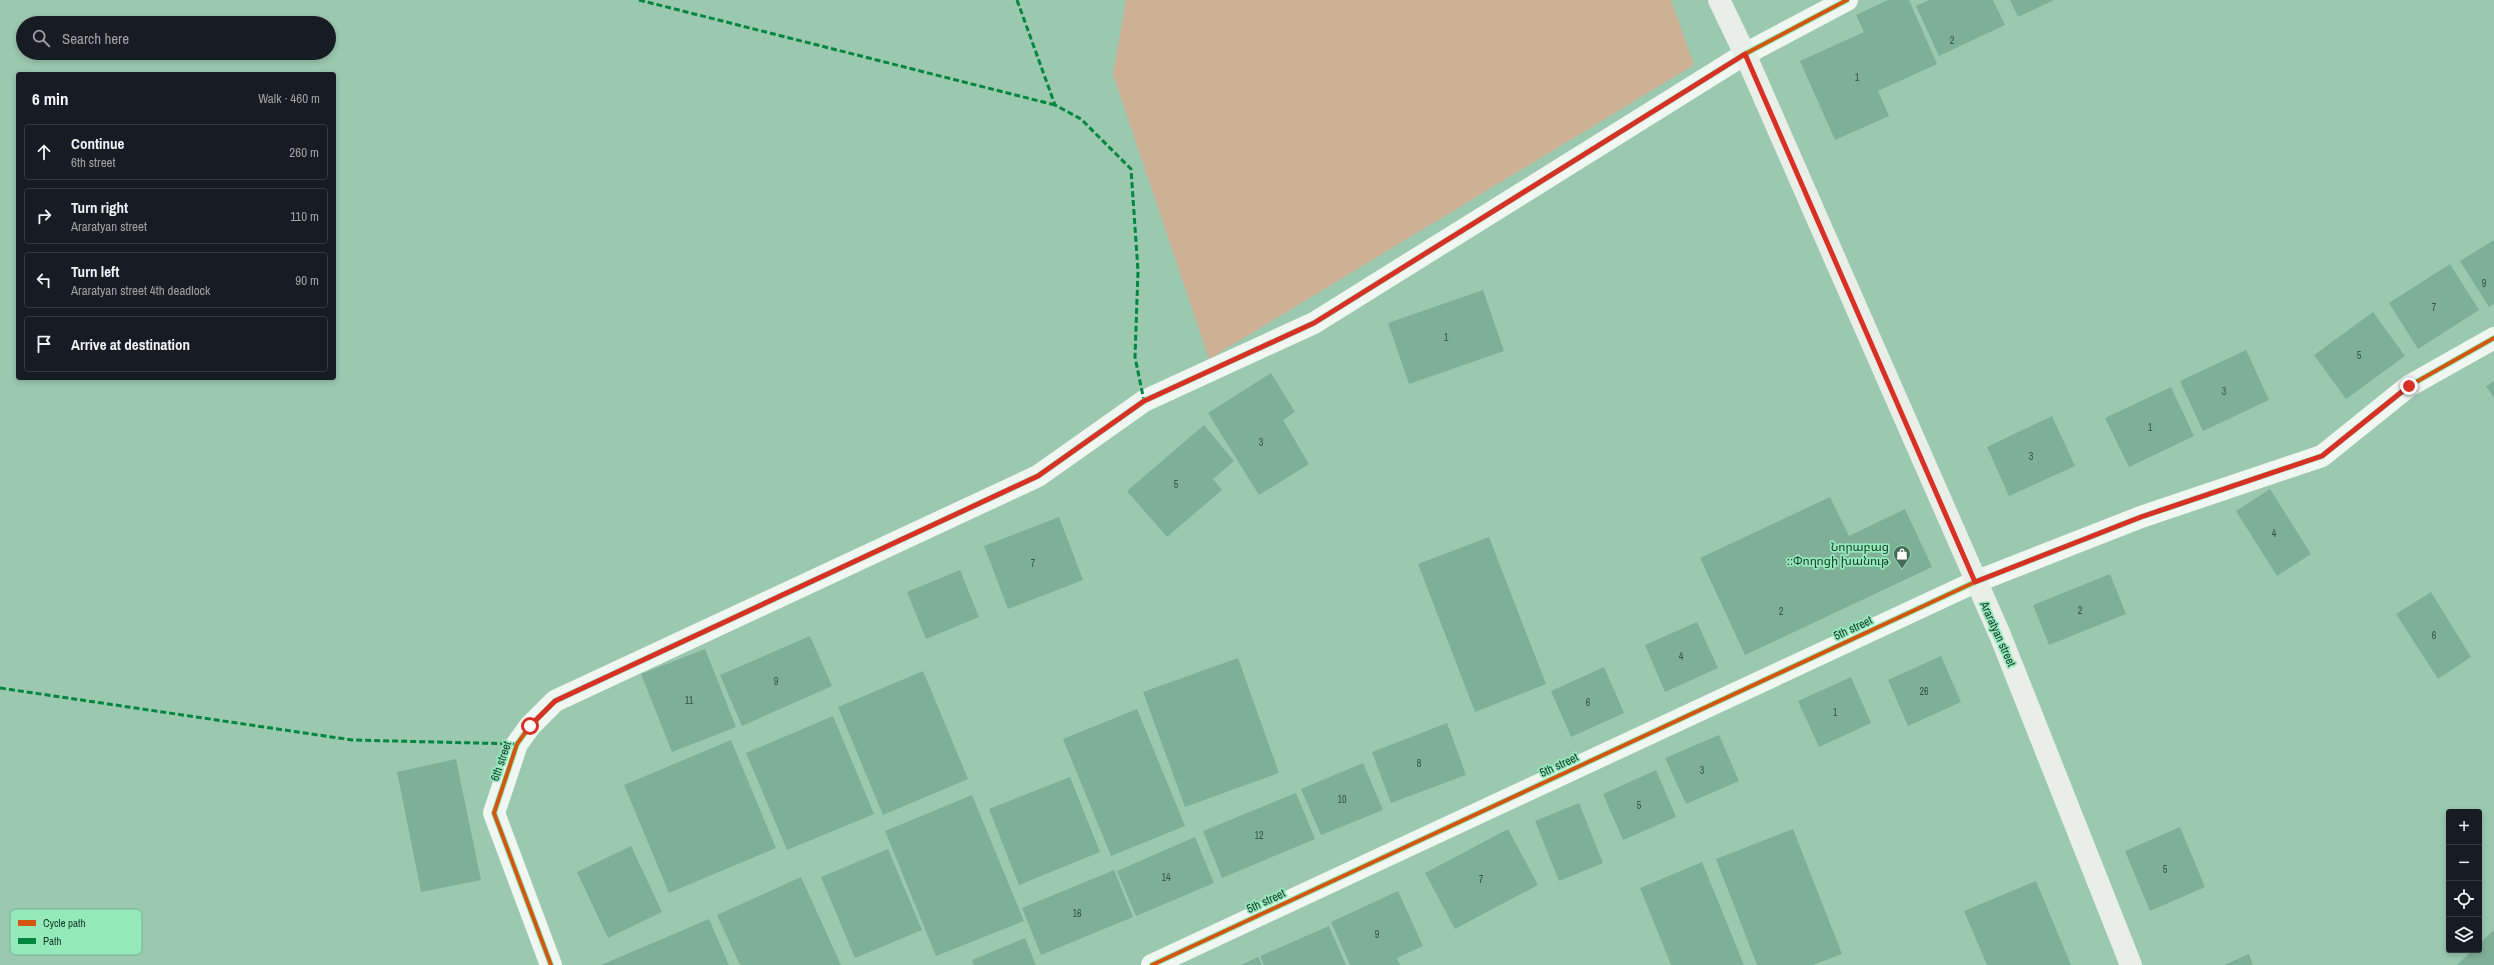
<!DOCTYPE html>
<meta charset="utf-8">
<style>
:root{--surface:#171b24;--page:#20242c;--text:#f1f3f6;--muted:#9ea1a6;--line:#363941}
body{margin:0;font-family:"Archivo Narrow","Noto Sans Armenian",sans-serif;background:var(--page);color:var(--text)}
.controls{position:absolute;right:12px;bottom:12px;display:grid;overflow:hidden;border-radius:4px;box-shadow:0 2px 6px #0003}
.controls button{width:36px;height:36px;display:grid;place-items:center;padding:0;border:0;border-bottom:1px solid var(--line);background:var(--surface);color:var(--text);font:20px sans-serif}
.stop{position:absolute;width:12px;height:12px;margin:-9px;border:3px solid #d93025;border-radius:50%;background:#fff}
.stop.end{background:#d93025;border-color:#fff;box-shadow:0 1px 4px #0008}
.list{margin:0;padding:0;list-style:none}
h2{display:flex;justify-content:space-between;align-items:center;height:52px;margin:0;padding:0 16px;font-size:17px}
h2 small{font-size:13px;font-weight:400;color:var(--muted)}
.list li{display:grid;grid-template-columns:26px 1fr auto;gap:12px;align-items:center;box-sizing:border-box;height:56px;margin:0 8px 8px;padding:0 8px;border:1px solid var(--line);border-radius:4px}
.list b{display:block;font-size:15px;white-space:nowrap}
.list p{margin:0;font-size:13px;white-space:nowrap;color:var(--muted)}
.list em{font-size:13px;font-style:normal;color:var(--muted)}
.icon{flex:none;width:22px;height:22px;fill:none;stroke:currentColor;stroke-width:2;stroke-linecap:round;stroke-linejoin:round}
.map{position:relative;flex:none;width:2494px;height:965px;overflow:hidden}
.search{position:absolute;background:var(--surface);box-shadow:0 2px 6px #0003;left:16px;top:16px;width:320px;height:44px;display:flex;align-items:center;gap:10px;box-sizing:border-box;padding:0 14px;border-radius:22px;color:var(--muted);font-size:15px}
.panel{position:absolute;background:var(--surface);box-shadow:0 2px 6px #0003;left:16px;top:72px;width:320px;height:308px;border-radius:4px}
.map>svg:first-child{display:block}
</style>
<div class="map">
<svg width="2494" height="965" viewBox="0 0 2494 965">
<rect width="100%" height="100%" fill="#9bc9b0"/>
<path fill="#ceb195" d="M1126,0H1671L1694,65L1209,359L1113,74Z"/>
<g fill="#80af98">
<path d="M1888,0H1909L1937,64L1878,91L1889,116L1835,140L1800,61L1864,32L1856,15Z"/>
<path d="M1929,0H1993L2005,25L1939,56L1916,6Z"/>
<path d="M2010,0H2054L2018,17Z"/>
<path d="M2494,240V304L2489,307L2460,261Z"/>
<path d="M2450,264L2479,310L2418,349L2389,303Z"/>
<path d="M1483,290L1504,351L1409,384L1388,323Z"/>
<path d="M2373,312L2405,356L2346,399L2314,355Z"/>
<path d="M2246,350L2269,400L2203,431L2180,381Z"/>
<path d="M1271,373L1295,412L1283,420L1309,464L1259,495L1208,413Z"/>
<path d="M2494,381V398L2486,386Z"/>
<path d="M2171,387L2194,436L2129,467L2105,418Z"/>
<path d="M2052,416L2075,466L2009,496L1987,447Z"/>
<path d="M1204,425L1234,461L1213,479L1222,490L1167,537L1127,491Z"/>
<path d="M2270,489L2311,554L2277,576L2236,511Z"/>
<path d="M1830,497L1849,536L1905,509L1932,567L1745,655L1700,558Z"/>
<path d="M1059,517L1083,580L1008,609L984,546Z"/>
<path d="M1489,537L1546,684L1475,712L1418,564Z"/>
<path d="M960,570L979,617L926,639L907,592Z"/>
<path d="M2110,574L2126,614L2049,645L2033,605Z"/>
<path d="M2431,592L2471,657L2438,679L2396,614Z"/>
<path d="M1697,622L1718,668L1665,692L1645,645Z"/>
<path d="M810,636L832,686L742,726L720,675Z"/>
<path d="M705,649L736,727L672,752L641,674Z"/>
<path d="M1941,656L1961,702L1908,726L1888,680Z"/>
<path d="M1238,658L1279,773L1185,807L1143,692Z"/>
<path d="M1604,667L1624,713L1571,737L1551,691Z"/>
<path d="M923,671L968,779L883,815L838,707Z"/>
<path d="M1851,677L1871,723L1819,747L1798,701Z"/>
<path d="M1137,709L1185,826L1111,856L1063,739Z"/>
<path d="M833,716L874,814L787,850L746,753Z"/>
<path d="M1447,723L1466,775L1391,803L1372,752Z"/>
<path d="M1719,735L1739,781L1686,804L1665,758Z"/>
<path d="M731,740L776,848L669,893L624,785Z"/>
<path d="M456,759L481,880L421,892L397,772Z"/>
<path d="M1363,763L1383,810L1321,835L1301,789Z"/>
<path d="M1656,770L1676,817L1623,840L1603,794Z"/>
<path d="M1070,777L1100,852L1019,885L989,809Z"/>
<path d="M1296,793L1315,839L1222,878L1203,831Z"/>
<path d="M972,795L1024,921L936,956L885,831Z"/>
<path d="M1579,803L1603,863L1559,881L1535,821Z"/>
<path d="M2180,827L2205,887L2150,911L2125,851Z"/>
<path d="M1508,829L1538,885L1455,929L1425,873Z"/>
<path d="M1793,829L1842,954L1813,965H1757L1716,859Z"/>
<path d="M1195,837L1214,883L1136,916L1117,871Z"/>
<path d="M631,846L662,912L608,938L577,872Z"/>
<path d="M888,849L922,930L855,958L821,877Z"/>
<path d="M1702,862L1744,965H1671L1640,888Z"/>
<path d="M1114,870L1133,917L1041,955L1022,908Z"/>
<path d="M801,877L841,965H740L717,915Z"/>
<path d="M2036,881L2071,965H1987L1964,911Z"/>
<path d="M1398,891L1423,946L1397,958L1400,965H1350L1331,922Z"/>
<path d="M709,919L729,965H601Z"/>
<path d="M1329,926L1346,965H1264L1260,956Z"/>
<path d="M2494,930V965H2457L2473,950H2479V944Z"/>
<path d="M1025,938L1036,965H974L972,960Z"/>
<path d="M2249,954L2253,965H2224Z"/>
<path d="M1258,957L1262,965H1241Z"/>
</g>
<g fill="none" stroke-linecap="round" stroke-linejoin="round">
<g stroke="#f0f7f3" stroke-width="22">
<path d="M551,965L494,813L517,744L530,726L555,701L1038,476L1144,401L1314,323L1745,54L1847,0"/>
<path d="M1152,965L1975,582L2141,517L2322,456L2409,386L2494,338"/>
</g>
<path stroke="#e9efe8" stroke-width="22" d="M1719,0L1745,54L2000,635L2131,965"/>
<g stroke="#00873e" stroke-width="3" stroke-dasharray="6 3" stroke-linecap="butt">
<path d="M639,0L1055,105"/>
<path d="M1017,0L1055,105L1081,119L1131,169L1138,271L1135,357L1144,401"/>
<path d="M0,688L352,740L517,744"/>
</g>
<g stroke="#94eabb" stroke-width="6">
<g id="cycleway">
<path d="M551,965L494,813L517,744L530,726L555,701L1038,476L1144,401L1314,323L1745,54L1847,0"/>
<path d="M1152,965L1975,582L2141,517L2322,456L2409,386L2494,338"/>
</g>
</g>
<use href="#cycleway" stroke="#d3560f" stroke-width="4"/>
</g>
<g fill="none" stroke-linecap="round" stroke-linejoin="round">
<path stroke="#d93025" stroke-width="5" d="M530,726L555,701L1038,476L1144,401L1314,323L1745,54L1975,582L2141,517L2322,456L2409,386"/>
</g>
<defs>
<g id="shop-pin" transform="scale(0.9)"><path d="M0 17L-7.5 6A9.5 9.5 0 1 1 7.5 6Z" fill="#446b57" stroke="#94eabb"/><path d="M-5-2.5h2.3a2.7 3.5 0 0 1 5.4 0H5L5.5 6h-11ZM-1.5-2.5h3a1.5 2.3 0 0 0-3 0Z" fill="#fff"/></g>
</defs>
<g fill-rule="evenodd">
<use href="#shop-pin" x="1902" y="554"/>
</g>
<g text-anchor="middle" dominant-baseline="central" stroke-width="3.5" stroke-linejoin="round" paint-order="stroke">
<g font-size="10" fill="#305643">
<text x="1952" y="40">2</text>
<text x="1857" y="77">1</text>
<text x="2484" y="283">9</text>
<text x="2434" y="307">7</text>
<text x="1446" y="337">1</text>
<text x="2359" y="355">5</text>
<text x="2224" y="391">3</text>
<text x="2150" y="427">1</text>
<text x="1261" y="442">3</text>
<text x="2031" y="456">3</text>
<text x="1176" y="484">5</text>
<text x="2274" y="533">4</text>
<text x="1033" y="563">7</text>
<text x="2080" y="610">2</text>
<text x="1781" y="611">2</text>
<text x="2434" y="635">6</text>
<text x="1681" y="656">4</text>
<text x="776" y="681">9</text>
<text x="1924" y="691">26</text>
<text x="689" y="700">11</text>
<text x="1588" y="702">6</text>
<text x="1835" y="712">1</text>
<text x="1419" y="763">8</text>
<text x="1702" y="770">3</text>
<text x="1342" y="799">10</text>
<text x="1639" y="805">5</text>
<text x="1259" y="835">12</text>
<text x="2165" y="869">5</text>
<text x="1166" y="877">14</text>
<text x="1481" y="879">7</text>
<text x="1077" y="913">16</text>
<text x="1377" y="934">9</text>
</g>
<g font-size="12" fill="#153927" stroke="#94eabb" text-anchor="end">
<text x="1889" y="547">Նորաբաց<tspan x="1889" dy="14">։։Փողոցի խանութ</tspan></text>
</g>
<g font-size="12" fill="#153927" stroke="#94eabb">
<text transform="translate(1853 628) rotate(-25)">5th street</text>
<text transform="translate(1998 634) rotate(66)">Araratyan street</text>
<text transform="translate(501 761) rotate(-71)">6th street</text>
<text transform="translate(1559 765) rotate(-25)">5th street</text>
<text transform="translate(1266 901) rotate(-25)">5th street</text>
</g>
</g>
<rect x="10" y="909" width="132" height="46" rx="6" fill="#94eabb" stroke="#6eb58f" stroke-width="1"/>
<rect x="18" y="920" width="18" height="6" fill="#d3560f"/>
<rect x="18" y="938" width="18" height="6" fill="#00873e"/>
<g font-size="11" fill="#153927">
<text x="43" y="927">Cycle path</text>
<text x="43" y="945">Path</text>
</g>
</svg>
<div class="controls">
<button>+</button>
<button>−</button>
<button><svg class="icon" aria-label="locate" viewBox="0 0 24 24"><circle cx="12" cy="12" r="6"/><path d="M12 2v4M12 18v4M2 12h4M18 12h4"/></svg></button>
<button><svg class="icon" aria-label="layers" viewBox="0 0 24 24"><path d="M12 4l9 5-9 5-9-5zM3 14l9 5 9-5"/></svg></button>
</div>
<div class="stop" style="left:530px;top:726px"></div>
<div class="stop end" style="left:2409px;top:386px"></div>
<div class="search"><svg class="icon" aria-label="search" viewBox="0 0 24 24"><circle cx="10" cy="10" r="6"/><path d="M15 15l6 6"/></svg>Search here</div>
<section class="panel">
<h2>6 min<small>Walk · 460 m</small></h2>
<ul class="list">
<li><svg class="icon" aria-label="ahead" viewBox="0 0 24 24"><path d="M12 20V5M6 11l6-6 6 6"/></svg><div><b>Continue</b><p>6th street</p></div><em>260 m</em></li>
<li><svg class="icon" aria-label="right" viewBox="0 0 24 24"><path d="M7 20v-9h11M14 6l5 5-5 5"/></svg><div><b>Turn right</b><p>Araratyan street</p></div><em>110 m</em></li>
<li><svg class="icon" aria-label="left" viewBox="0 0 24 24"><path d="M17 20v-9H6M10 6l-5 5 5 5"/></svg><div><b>Turn left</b><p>Araratyan street 4th deadlock</p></div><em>90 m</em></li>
<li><svg class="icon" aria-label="arrive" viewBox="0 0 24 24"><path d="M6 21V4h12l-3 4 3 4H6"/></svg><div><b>Arrive at destination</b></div></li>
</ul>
</section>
</div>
